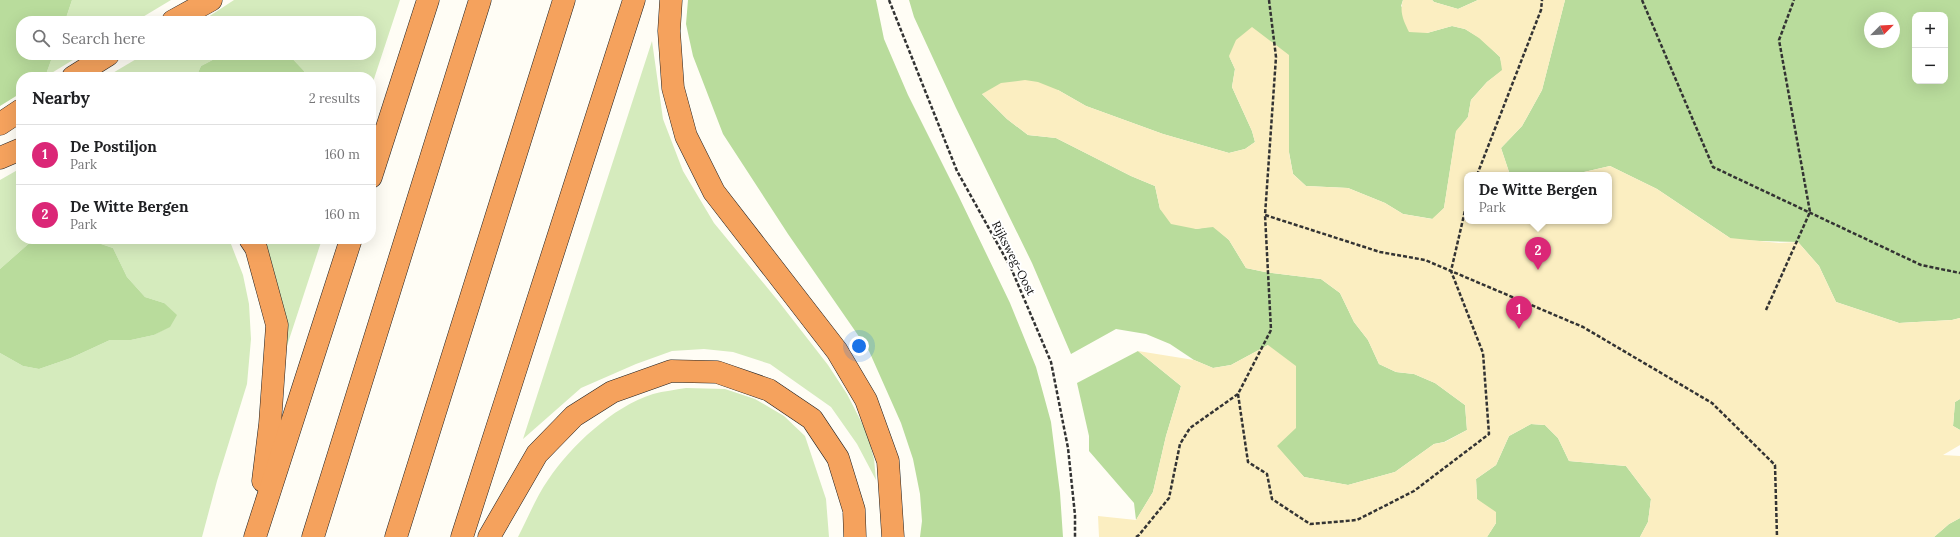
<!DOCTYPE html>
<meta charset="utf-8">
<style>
:root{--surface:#fff;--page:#f2f2f2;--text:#202124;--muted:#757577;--line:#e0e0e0;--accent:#db2777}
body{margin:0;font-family:Lora,serif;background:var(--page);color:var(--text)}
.controls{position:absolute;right:12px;top:12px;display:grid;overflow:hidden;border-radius:8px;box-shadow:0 4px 16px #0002}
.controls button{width:36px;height:36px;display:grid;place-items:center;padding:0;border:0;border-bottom:1px solid var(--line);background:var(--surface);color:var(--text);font:20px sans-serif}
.compass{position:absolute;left:1864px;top:12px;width:36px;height:36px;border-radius:50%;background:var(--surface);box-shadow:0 4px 16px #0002;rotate:66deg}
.you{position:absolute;left:859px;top:346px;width:14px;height:14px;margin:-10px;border:3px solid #fff;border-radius:50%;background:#1a73e8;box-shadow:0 0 0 6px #1a73e833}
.badge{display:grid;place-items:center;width:26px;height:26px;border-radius:50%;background:var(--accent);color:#fff;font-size:13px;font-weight:700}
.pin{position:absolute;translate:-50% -33px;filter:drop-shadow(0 1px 2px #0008)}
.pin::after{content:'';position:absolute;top:21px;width:14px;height:12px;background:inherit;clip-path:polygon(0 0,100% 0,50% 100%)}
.popup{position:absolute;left:1464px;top:172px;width:148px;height:52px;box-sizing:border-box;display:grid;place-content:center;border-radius:8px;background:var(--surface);filter:drop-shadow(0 1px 3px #0005);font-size:13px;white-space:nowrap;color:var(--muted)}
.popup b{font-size:15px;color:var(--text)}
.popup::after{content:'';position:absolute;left:50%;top:100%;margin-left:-8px;border:8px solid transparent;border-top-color:var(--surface)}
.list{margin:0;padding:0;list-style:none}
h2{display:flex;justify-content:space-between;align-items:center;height:52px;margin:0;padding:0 16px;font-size:17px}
h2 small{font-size:13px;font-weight:400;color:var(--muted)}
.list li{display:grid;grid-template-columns:26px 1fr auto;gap:12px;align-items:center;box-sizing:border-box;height:60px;padding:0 16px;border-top:1px solid var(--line)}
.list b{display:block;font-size:15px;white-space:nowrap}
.list p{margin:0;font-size:13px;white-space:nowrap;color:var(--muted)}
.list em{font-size:13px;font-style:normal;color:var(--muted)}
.icon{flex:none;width:22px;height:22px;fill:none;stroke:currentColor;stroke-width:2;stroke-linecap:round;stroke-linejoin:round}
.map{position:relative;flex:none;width:1960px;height:537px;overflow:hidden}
.search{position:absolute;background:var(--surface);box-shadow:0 4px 16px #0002;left:16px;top:16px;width:360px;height:44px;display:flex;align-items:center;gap:10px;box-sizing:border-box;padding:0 14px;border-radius:16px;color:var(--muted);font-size:15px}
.panel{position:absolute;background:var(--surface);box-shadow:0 4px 16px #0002;left:16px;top:72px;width:360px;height:172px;border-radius:16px}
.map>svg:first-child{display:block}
</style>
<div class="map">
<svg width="1960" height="537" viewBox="0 0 1960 537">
<rect width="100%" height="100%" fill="#fffdf5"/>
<g fill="#d5ebbd">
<path d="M72,0H171L136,21H65Z"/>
<path d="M234,0H400L371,88V77H306L304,71L289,55H371V21H202Z"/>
<path d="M652,41L663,119L683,171L714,223L779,302L828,365L847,394L867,433L874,459L876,480L857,444L831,407L770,364L733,352L704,349L672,351L636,364L581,388L523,439Z"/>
<path d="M53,55H81L45,77Z"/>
<path d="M143,55H222L201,66L196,77H106Z"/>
<path d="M21,168V239H34L0,269V180Z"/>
<path d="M86,239H229L243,275L249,304L251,339L247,384L217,481L202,537H0V353L23,366L39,369L71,358L110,340H131L154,335L170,326L164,303L145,297L127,277L113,248Z"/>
<path d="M263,239H322L284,355C283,316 279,276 263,239Z"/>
<path d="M686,388L725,389L755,399L784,416L805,436L826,499L829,537H518C528,518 536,497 548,480C571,446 612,407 653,394C664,391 675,390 686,388Z"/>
</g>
<g fill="#b9dc9c" fill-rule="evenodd">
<path d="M0,0H72L65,21H21V55H53L45,77H21V93L0,106Z"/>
<path d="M688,0H876L884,39L908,95L959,197L1010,303L1036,367L1051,422L1060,493L1063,537H920L922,521L920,494L913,459L901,423L869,351L788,234L723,134L693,56L686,24Z"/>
<path d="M909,0H1403L1401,6L1427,33L1452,26L1465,29L1480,38L1500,57L1503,70L1487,82L1471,100L1468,117L1456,132L1444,208L1433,219L1403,214L1385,203L1348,188L1306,186L1293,174L1289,152L1229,56L1235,69L1232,87L1252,131L1255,142L1245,149L1229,153L1163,134L1086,106L1058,90L982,94L1007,119L1028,135L1056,138L1131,176L1155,186L1160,209L1196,229L1213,226L1229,240L1246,268L1265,272L1321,279L1340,293L1354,322L1368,340L1379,364L1396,372L1414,374L1435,383L1465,405L1467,430L1444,442L1434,444L1395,472L1348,485L1304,477L1276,446L1268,345L1231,365L1213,368L1194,360L1170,344L1146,334L1116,329L1071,354L1032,263L956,108L914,17Z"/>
<path d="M1432,0H1478L1458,9L1434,2Z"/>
<path d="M1565,0H1960V318L1952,320L1899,323L1836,302L1819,266L1798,242L1728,240L1730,238L1657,189L1610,166L1571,175H1524L1509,172L1501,148L1522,126L1542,90ZM1915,15H1945V81H1915ZM1870,18H1894V42H1870Z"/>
<path d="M222,55H289L304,71L306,77H196L201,66Z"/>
<path d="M34,239H86L113,248L127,277L145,297L164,303L177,315L170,327L154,335L131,340H110L71,358L39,369L23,366L0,353V269Z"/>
<path d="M1138,351L1181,386L1166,436L1153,492L1136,520L1134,503L1089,451V436L1077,383Z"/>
<path d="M1960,399V430L1953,426L1955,402Z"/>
<path d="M1531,424L1545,425L1558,438L1569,461L1626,466L1651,499L1648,522L1640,537H1487L1496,523L1477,499L1476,479L1496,465L1509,436Z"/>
<path d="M1960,518V537H1934L1949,524Z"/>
</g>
<path fill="#fbeec1" d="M1403,0H1432L1434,2L1458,9L1478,0H1565L1542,90L1522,126L1501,148L1509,172L1524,175H1467V221H1609V175H1571L1610,166L1657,189L1730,238L1779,243L1798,242L1819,266L1836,302L1899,323L1952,320L1960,318V399L1955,402L1953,426L1960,430V445L1943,455L1960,456V518L1949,524L1934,537H1640L1648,522L1651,499L1626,466L1569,461L1558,438L1545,425L1531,424L1509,436L1496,465L1476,479L1477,499L1496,512V523L1487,537H1099L1098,516L1136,520L1153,492L1166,436L1181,386L1138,351L1194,360L1213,368L1231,365L1268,345L1296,366V428L1277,446L1304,477L1348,485L1395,472L1434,444L1445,442L1467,430L1465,405L1435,383L1414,374L1396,372L1379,364L1368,340L1354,322L1340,293L1321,279L1265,272L1246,268L1229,240L1213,227L1196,229L1171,224L1160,209L1155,186L1131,176L1056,138L1028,135L1007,119L982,94L1001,83L1025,80L1038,82L1058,90L1086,106L1163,134L1229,153L1245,149L1255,142L1252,131L1232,87L1235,69L1229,56L1236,40L1252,27L1289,55V153L1293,174L1306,186L1348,188L1385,203L1403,214L1432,219L1444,208L1456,131L1468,117L1471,100L1487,82L1502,70L1500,57L1479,38L1465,29L1452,26L1427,33L1409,32C1404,22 1399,12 1403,0Z"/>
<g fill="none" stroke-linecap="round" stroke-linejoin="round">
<g stroke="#222" stroke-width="23">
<g id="highway">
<path d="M671,0L669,31L673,88L686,136L714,192L837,351L866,400L888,461L893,537"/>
<path d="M173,21L211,0"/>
<path d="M73,77L108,55"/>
<path d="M0,124L21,110"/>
<path d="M0,158L21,149"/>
<path d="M371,177L428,0"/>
<path d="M250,239L256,248L277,325L270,424L263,481"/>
<path d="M255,537L351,239"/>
<path d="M313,537L480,0"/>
<path d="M396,537L564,0"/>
<path d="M462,537L634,0"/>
<path d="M489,537L537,454L574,416L612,392L671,371L717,372L769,390L812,419L838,458L854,510L855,537"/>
</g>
</g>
<g stroke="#333" stroke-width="2.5" stroke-dasharray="4 2" stroke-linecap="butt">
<path d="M889,0L957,171L1011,268L1051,362L1068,448L1075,515V537"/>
<path d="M1269,0L1276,57L1265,215L1380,252L1425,260L1583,327L1712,403L1775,465L1777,537"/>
<path d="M1642,0L1713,167L1921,265L1960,273"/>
<path d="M1477,175L1541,10L1542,0"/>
<path d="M1766,310L1810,212L1779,40L1794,0"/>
<path d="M1238,394L1248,462L1267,474L1272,499L1310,524L1357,520L1414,491L1489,434L1483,353L1451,271L1467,202"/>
<path d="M1136,537L1139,535L1169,498L1180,444L1190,428L1238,394L1271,330L1265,215"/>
</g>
<use href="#highway" stroke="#f5a25d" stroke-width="22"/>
</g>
<g text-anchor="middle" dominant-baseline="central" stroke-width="4" stroke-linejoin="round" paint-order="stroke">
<g font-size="12" fill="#111" stroke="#fff">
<text transform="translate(1014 258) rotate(63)">Rijksweg-Oost</text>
</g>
</g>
</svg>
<div class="controls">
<button>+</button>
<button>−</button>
</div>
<svg class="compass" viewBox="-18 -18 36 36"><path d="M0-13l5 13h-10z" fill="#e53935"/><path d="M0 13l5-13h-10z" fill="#757577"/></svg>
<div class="you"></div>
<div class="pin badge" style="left:1519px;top:329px">1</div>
<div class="pin badge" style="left:1538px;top:270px">2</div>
<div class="popup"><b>De Witte Bergen</b>Park</div>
<div class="search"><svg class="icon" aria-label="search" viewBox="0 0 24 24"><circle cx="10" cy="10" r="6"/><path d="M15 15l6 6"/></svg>Search here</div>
<section class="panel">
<h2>Nearby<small>2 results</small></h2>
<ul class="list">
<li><span class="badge">1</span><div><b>De Postiljon</b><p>Park</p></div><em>160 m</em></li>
<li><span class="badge">2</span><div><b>De Witte Bergen</b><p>Park</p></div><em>160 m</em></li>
</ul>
</section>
</div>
